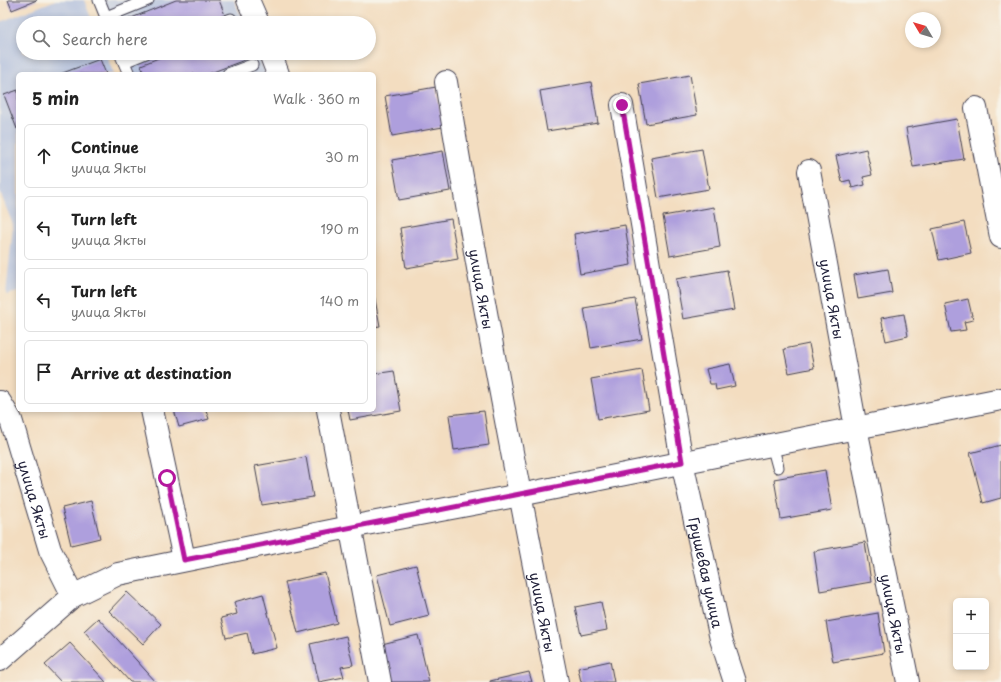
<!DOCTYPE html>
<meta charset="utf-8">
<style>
:root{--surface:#fff;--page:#f6f6f6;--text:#222;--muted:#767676;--line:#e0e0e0}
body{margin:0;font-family:"Playpen Sans",sans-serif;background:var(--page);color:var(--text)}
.controls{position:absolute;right:12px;bottom:12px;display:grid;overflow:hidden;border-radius:6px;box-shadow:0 2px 6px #0003}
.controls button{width:36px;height:36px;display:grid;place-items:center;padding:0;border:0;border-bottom:1px solid var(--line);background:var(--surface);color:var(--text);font:20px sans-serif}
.compass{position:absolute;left:905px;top:12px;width:36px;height:36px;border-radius:50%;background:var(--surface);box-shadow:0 2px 6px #0003;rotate:308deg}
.stop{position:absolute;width:12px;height:12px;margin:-9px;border:3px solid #b5179e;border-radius:50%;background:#fff}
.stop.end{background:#b5179e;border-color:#fff;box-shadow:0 1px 4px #0008}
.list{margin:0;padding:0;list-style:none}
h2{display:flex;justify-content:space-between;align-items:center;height:52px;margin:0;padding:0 16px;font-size:17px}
h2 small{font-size:13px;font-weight:400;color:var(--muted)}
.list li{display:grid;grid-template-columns:26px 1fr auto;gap:12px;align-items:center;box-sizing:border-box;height:64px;margin:0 8px 8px;padding:0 8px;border:1px solid var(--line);border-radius:6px}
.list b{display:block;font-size:15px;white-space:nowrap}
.list p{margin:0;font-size:13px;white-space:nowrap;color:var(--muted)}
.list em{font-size:13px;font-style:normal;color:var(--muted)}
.icon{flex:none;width:22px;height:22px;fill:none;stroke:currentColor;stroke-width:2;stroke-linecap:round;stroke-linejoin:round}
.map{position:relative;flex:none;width:1001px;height:682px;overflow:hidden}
.search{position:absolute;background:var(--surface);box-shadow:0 2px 6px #0003;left:16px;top:16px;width:360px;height:44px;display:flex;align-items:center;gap:10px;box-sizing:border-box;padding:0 14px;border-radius:22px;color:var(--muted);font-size:15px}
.panel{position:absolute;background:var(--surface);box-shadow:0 2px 6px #0003;left:16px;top:72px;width:360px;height:340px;border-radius:6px}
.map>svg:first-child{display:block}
</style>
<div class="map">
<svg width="1001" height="682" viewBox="0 0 1001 682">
<rect width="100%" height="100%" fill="#f7f3e8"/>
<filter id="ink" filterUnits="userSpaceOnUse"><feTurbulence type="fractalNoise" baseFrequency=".025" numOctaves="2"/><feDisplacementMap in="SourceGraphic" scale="8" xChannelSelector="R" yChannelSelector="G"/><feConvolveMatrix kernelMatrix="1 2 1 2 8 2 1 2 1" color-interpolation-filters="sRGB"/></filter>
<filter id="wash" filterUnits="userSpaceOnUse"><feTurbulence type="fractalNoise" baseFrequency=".012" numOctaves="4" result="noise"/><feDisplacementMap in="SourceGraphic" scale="16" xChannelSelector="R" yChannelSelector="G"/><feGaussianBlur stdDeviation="0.9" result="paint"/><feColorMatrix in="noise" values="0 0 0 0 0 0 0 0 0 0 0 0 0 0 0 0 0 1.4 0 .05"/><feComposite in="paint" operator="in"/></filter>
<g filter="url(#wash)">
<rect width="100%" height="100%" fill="#f3ddc0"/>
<g fill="#b9c5de">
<path d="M56,0H84L93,23H23V53H105L114,74H18V292L6,295L13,225L0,192V22Z"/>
<path d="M102,0H234L244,23H112Z"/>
<path d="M124,53H257L266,74H133Z"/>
</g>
<g id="blocks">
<g fill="#ae9fdd">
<path d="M8,0H37L12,10Z"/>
<path d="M176,0H219L225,15L205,23H124V21Z"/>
<path d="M171,53H244L247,59L208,74H144L141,65Z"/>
<path d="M100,59L106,74H60Z"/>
<path d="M690,75L697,115L646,124L639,84Z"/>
<path d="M591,82L598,123L547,131L540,91Z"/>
<path d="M436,87L443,127L392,136L385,96Z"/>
<path d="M18,90V129H17L4,95Z"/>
<path d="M957,119L964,159L913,167L906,128Z"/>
<path d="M702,149L709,189L658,198L651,158Z"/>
<path d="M866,149L872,175L863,177L865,185L852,188L850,180L842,182L836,156Z"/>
<path d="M443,151L450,191L399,200L392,160Z"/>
<path d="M714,207L720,247L670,256L663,216Z"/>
<path d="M451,219L458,259L406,268L400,228Z"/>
<path d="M964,222L971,253L939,260L932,229Z"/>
<path d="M625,225L631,265L580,274L574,234Z"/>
<path d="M888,269L892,293L858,299L854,275Z"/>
<path d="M727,270L734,310L683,319L676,279Z"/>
<path d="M374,294L380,326L374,327Z"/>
<path d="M635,299L642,339L591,348L584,308Z"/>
<path d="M968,299L973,320L964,322L966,330L951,332L945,304Z"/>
<path d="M904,314L908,336L886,341L881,318Z"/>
<path d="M809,344L814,368L789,373L784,349Z"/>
<path d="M730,364L735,386L716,390L715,384H710L706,369Z"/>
<path d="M642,370L649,410L598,419L591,379Z"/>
<path d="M394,371L401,411L350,420L348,410H374V374Z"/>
<path d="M174,410H206L209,419L179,427Z"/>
<path d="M484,411L489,445L454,450L449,415Z"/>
<path d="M1001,445V498L983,503L970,453Z"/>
<path d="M306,457L313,497L262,505L255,466Z"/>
<path d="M825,470L832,510L781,519L774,479Z"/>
<path d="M91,501L100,538L71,545L62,508Z"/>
<path d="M865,542L871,582L820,591L814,551Z"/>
<path d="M416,565L429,616L390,626L377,575Z"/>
<path d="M325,573L337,623L298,633L285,582Z"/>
<path d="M127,592L161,624L143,644L109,611Z"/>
<path d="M263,594L277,648L252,654L247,633L226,638L221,618L237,614L234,602Z"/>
<path d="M601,602L607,630L581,635L575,607Z"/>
<path d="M878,613L884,653L833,662L826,622Z"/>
<path d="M98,618L156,682H130L84,631Z"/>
<path d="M418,635L429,682H388L378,645Z"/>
<path d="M346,636L353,665L341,667L344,677L319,682L310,644Z"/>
<path d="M70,643L106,682H61L45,665Z"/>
<path d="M610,661L614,682H581L578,668Z"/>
<path d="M529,672L532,682H490V681Z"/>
</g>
</g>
</g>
<g filter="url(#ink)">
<use href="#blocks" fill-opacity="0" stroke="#413e4f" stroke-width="1"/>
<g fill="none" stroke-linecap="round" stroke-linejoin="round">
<g stroke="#413e4f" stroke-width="13">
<g id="lane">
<path d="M99,0L108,22"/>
<path d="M106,17L148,0"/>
<path d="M221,23L231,19"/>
<path d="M120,53L129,74"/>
<path d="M124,62L146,53"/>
<path d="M228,74L252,65"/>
<path d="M772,445L778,467"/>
</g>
</g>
<g stroke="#413e4f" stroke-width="24">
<g id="street">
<path d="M248,0L258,23"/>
<path d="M270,53L278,74"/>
<path id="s1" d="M446,82C479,283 517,483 557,682"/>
<path id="s2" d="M622,105L682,462L721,639L735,682"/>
<path d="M976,108L1001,237"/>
<path id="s3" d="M809,171L856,428L908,682"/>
<path id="s4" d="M0,402L11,420L50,550L73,596"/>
<path d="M152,410L184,559"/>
<path d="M328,410L380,682"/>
<path d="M0,660L73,596L118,574L350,527L520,495L1001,399"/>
</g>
</g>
<use href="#lane" stroke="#fff" stroke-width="11"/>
<use href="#street" stroke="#fff" stroke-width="22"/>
</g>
</g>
<g fill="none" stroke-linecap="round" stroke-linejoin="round" filter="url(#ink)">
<path stroke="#b5179e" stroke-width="5" d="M167,478L184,560C350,527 516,496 682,462L622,105"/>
</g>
<g text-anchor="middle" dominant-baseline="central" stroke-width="3" stroke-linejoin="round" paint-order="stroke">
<g font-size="14" fill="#22223b" stroke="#f7f3e8">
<text stroke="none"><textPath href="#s1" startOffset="210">улица Якты</textPath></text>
<text stroke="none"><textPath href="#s3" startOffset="130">улица Якты</textPath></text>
<text stroke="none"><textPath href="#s4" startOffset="104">улица Якты</textPath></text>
<text stroke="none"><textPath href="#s2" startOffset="475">Грушевая улица</textPath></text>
<text stroke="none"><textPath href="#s1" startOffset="539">улица Якты</textPath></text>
<text stroke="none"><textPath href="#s3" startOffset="451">улица Якты</textPath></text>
</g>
</g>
</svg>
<div class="controls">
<button>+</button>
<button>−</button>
</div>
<svg class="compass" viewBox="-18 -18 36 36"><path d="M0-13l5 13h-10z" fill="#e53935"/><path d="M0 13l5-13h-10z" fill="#767676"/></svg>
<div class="stop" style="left:167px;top:478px"></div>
<div class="stop end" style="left:622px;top:105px"></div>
<div class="search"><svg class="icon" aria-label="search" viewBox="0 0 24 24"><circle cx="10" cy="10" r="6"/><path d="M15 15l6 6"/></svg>Search here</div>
<section class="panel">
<h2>5 min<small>Walk · 360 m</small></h2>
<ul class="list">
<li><svg class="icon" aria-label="ahead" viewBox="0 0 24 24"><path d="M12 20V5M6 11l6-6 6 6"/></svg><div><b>Continue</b><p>улица Якты</p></div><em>30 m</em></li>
<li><svg class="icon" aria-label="left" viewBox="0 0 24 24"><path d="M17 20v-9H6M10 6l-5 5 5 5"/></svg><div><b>Turn left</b><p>улица Якты</p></div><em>190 m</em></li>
<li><svg class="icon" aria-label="left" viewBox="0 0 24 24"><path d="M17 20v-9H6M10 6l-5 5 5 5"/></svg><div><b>Turn left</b><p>улица Якты</p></div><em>140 m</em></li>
<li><svg class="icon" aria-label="arrive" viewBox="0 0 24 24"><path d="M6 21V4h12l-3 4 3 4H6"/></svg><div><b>Arrive at destination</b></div></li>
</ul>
</section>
</div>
